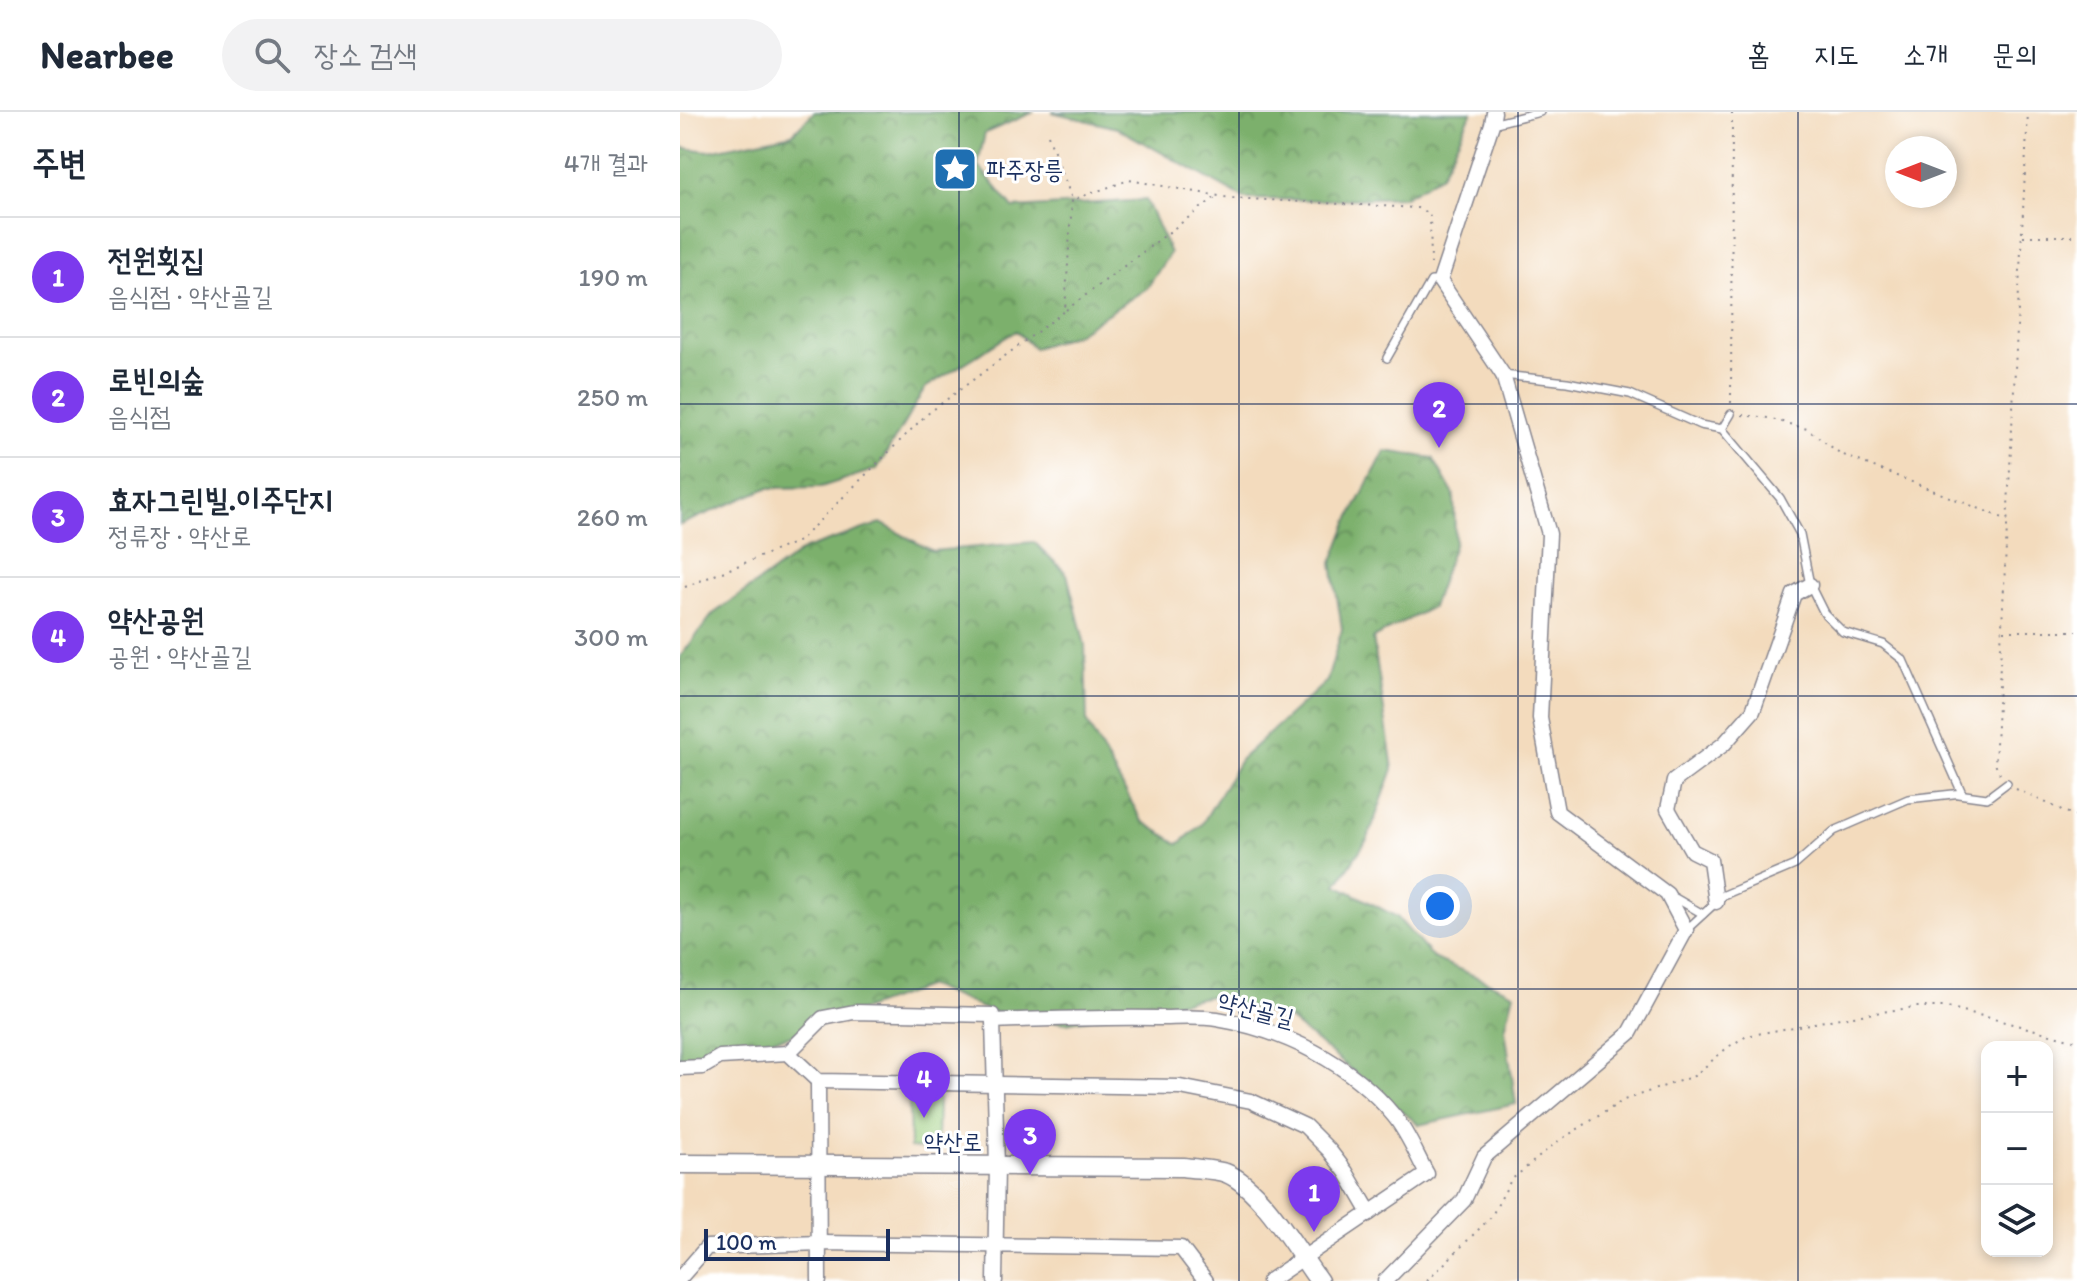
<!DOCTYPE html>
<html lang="ko">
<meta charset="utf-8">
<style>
:root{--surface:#fff;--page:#f2f2f3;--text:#1f2937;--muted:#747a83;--line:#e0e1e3;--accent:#7c3aed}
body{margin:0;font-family:Itim,"Poor Story",sans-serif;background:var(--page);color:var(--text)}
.controls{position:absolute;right:24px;bottom:24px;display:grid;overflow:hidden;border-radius:16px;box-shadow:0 4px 12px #0003}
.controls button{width:72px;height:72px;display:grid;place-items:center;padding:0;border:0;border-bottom:2px solid var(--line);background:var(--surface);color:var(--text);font:40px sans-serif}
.compass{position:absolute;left:1205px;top:24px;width:72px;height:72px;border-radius:50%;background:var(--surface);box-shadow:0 4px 12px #0003;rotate:270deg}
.scale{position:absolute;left:24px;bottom:20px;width:186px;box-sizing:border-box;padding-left:8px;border:4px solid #1b2f5e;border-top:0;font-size:22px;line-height:28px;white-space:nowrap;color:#1b2f5e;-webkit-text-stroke:6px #fff;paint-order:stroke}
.you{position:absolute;left:760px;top:794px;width:28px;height:28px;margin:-20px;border:6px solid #fff;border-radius:50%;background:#1a73e8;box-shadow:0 0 0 12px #1a73e833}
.badge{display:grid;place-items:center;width:52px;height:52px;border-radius:50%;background:var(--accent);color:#fff;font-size:26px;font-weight:700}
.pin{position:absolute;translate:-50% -66px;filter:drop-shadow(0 2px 4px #0008)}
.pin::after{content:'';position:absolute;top:42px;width:28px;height:24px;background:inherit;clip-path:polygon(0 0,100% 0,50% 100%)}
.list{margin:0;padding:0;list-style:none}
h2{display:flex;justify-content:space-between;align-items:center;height:104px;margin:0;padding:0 32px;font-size:34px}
h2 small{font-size:26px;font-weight:400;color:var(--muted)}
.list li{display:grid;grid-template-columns:52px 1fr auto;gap:24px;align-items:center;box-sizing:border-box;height:120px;padding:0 32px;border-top:2px solid var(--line)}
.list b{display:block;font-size:30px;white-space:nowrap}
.list p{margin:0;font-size:26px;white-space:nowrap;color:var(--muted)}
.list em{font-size:26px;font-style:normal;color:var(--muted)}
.icon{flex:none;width:44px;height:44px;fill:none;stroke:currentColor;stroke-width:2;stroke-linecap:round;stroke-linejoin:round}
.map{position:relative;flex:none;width:1397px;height:1169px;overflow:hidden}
header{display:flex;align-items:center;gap:48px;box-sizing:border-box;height:112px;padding:0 40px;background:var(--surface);border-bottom:2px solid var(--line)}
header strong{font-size:38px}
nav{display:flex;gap:44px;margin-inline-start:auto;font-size:28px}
.search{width:560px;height:72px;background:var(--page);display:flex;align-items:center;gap:20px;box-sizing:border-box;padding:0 28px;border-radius:44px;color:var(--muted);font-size:30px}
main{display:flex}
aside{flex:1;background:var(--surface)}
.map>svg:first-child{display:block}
</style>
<header>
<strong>Nearbee</strong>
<div class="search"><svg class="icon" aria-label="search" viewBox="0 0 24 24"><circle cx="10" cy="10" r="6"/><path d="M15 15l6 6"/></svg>장소 검색</div>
<nav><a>홈</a><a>지도</a><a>소개</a><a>문의</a></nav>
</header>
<main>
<aside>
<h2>주변<small>4개 결과</small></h2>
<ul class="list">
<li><span class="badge">1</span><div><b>전원횟집</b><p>음식점 · 약산골길</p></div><em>190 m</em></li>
<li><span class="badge">2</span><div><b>로빈의숲</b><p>음식점</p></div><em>250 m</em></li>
<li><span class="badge">3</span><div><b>효자그린빌.이주단지</b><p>정류장 · 약산로</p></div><em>260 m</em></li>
<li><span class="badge">4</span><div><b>약산공원</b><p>공원 · 약산골길</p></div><em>300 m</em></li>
</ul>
</aside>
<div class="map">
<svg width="1397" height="1169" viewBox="0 0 1397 1169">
<defs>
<pattern id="forest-crowns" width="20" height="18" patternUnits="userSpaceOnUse" patternTransform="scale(2)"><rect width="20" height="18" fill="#7cb06c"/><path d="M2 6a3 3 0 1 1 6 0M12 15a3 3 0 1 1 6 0" fill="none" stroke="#65905c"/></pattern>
</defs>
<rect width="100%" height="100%" fill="#fff"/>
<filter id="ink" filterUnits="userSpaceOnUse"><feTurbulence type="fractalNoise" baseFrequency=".0125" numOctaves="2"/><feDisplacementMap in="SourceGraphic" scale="16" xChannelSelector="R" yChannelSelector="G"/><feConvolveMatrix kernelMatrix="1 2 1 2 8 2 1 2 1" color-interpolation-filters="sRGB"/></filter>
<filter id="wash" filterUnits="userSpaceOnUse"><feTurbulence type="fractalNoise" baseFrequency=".006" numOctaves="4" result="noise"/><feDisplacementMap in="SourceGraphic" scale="32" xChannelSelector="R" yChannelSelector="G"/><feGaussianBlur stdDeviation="1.8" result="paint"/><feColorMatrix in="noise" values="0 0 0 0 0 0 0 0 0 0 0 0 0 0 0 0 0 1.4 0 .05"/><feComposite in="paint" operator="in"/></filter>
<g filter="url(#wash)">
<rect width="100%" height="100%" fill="#f3dbbd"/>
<g fill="url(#forest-crowns)" stroke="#4c7065" stroke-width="2">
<path d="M134,0H354L305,21L298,53L333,96L466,88L490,141L467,176L396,222L354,236L336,219L245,276L197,357L141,375L87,376L0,413V27L3,36L29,39L112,22Z"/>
<path d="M372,0H791V2L761,63L724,85L641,88L565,87L437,16Z"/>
<path d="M705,339L753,346L774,383L775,430L752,495L693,526L713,657L688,726L657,773L717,805L753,846L834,881L825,917L836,992L739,1013L609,907L531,884L386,911L312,900L249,874L106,925L35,935L0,949V545L33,502L125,437L201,411L252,439L354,430L387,462L405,533L407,611L462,709L499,732L522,712L560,648L647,569L662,517L652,451L668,410Z"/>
</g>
<path fill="#9bcd7d" stroke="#5b7e6e" stroke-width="2" d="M229,974L258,976L257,1037L230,1036Z"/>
</g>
<g filter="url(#ink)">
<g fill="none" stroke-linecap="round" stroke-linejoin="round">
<g stroke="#87858e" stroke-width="10">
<g id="service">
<path d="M812,12L860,0"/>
<path d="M707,246L751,169H760"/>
<path d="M823,263L887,270L950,282L1020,313L1042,317L1100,386L1120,422L1130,473L1144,501L1163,520L1203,532L1223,548L1282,681L1228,687L1154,719L1115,753L1044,783L1006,818"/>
<path d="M1042,317L1051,302"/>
<path d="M1278,682L1307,686L1327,671"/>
<path d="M990,783L1023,802"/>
</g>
</g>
<g stroke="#87858e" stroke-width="17">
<g id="minor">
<path d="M1036,790L1030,748L1012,739L988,697L994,669L1044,632L1073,599L1114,482L1130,473"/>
<path d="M108,941L138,969L500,975L571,989L625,1014L649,1038L666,1060L690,1101"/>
<path d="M0,956L23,955L40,945L108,941L143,906L174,900L312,903L313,909"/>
<path d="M138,969L139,1169"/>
<path d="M0,1166L27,1135L140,1131L501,1136L526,1169"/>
<path d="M315,1169L317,1054L313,909C367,907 422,905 477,906C496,906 518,904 537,907C604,918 671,951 714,1004C728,1021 737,1044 747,1062L589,1169"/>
<path d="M705,1169L784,1088L804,1045L950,921L1006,818L987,782L877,700L860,606L869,422L823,263L760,169L812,12L814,0"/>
</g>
</g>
<g stroke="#87858e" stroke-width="21">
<path id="tertiary" d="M0,1052L503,1055C516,1057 534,1057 546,1061C581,1075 617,1139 639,1169"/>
</g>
<g stroke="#87858e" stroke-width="2" stroke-dasharray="2 6" stroke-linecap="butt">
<path d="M368,23L392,87"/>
<path d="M1343,124H1397"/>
<path d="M386,198L537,84"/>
<path d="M1051,291L1052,0"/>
<path d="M1062,303L1088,306L1127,317L1161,342L1328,408"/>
<path d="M5,475L119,429L246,303L385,199L392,88L449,68L550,86L737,96L750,102L751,152"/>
<path d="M1324,519H1397"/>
<path d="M1320,662L1315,652L1348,0"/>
<path d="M1336,677L1397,705"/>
<path d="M747,1169L811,1105L831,1068L877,1030L944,988L1014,964L1048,935L1067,924L1160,906L1236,895H1268L1397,929"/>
</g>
<use href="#service" stroke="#fff" stroke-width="7"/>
<use href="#minor" stroke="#fff" stroke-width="14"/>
<use href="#tertiary" stroke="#fff" stroke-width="18"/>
</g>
</g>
<path fill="none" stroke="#1b2f5e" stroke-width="2" stroke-opacity="0.55" d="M279,0V1169M559,0V1169M838,0V1169M1118,0V1169M0,292H1397M0,584H1397M0,877H1397"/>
<defs>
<g id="sight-square" transform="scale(2.3)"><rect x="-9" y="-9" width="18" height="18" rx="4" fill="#1f6fb2" stroke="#fff"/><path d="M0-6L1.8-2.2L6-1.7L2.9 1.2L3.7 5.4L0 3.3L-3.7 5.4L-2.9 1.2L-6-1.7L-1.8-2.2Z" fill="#fff"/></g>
</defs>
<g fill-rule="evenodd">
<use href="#sight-square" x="275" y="57"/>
</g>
<g text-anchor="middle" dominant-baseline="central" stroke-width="6" stroke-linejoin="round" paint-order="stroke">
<g font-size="24" fill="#1b2f5e" stroke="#fff" text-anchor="start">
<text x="306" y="57">파주장릉</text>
</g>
<g font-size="24" fill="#1b2f5e" stroke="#fff">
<text transform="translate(576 897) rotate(14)">약산골길</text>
<text x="273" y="1029">약산로</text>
</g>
</g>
</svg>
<div class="controls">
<button>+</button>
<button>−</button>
<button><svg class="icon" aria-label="layers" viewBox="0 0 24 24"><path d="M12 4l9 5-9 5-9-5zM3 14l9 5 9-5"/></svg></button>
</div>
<svg class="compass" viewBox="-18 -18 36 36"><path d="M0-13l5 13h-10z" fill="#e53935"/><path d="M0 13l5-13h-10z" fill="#747a83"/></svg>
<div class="scale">100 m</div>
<div class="you"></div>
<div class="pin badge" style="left:634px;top:1120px">1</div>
<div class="pin badge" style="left:759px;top:336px">2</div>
<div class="pin badge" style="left:350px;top:1063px">3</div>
<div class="pin badge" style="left:244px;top:1006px">4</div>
</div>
</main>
